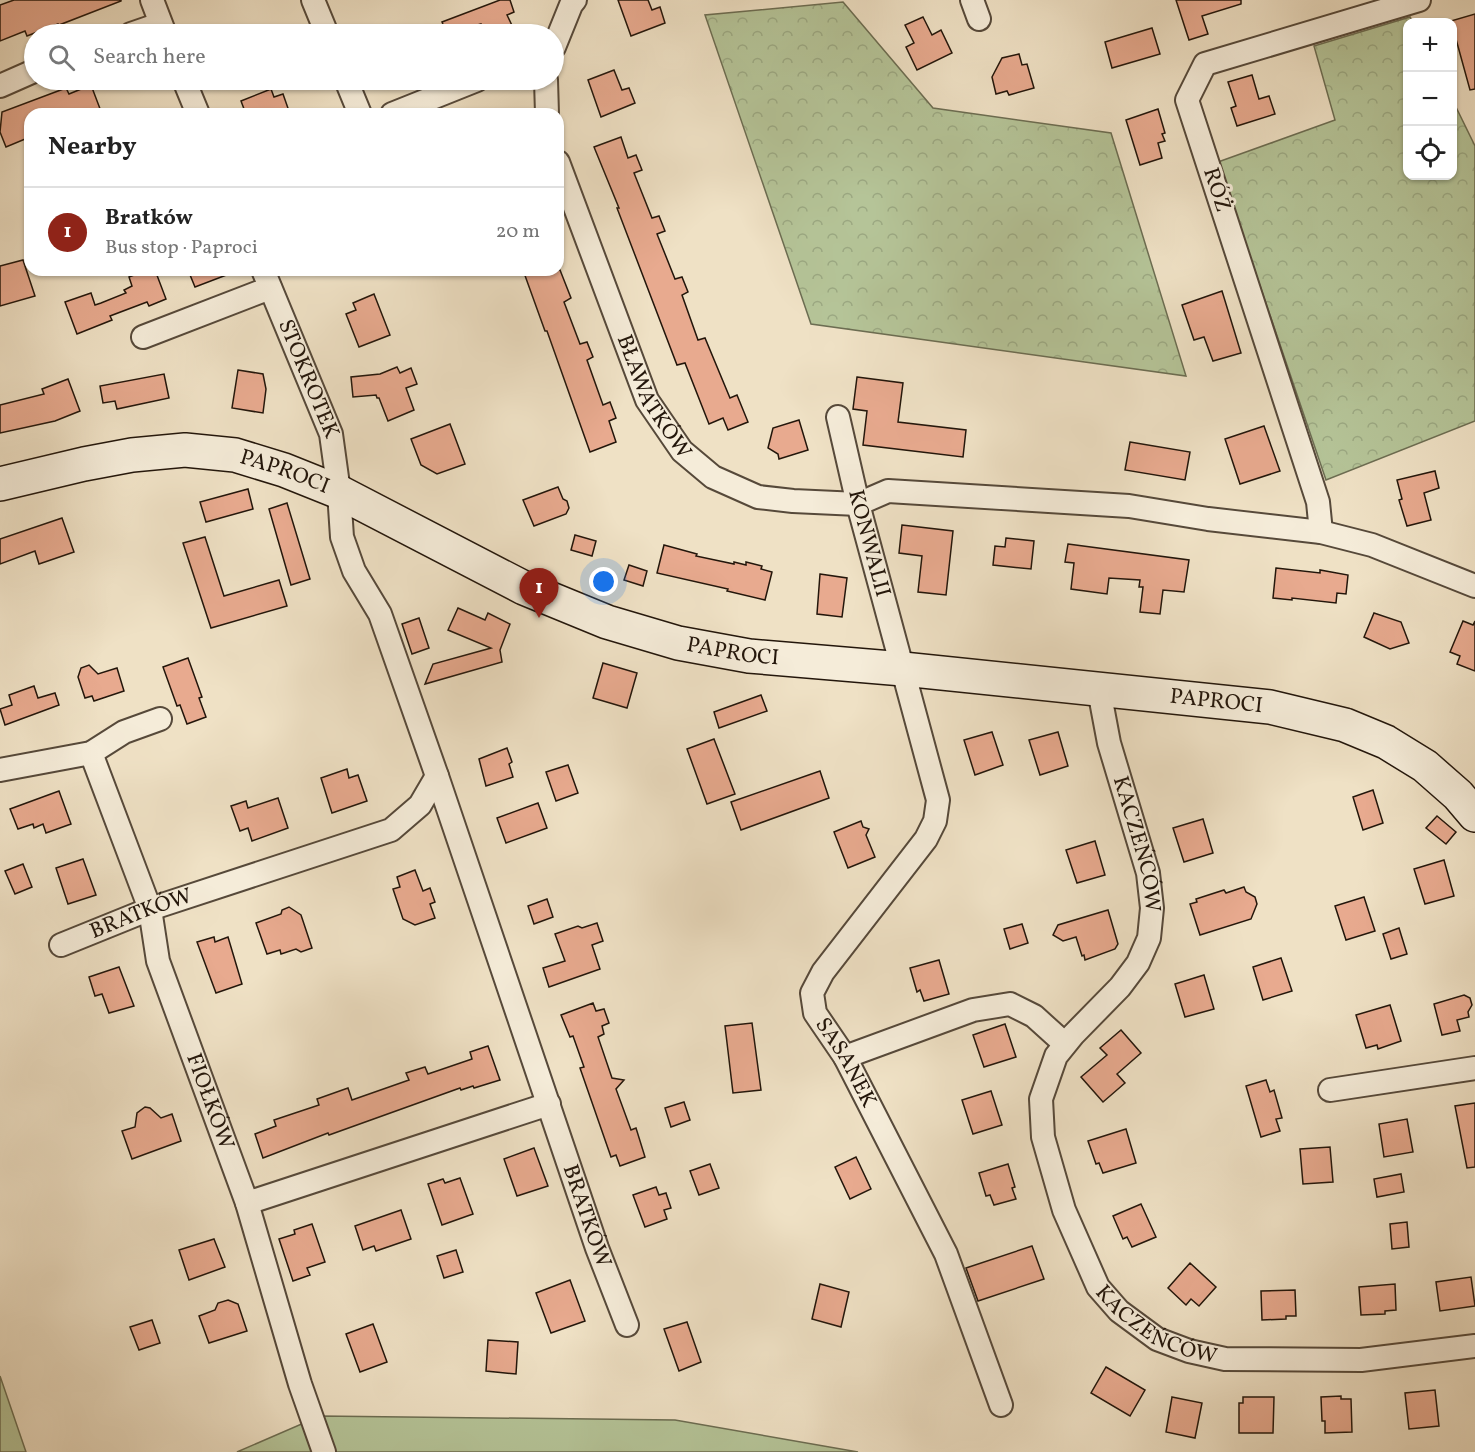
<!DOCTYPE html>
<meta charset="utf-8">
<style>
:root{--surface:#fff;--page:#f2f2f2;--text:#222;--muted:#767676;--line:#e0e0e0;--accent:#8f2418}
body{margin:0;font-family:Vollkorn,serif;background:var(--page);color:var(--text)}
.controls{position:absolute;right:18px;top:18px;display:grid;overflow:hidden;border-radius:12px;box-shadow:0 2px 4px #0004}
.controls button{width:54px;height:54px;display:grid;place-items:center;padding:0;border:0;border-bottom:2px solid var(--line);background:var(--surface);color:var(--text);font:30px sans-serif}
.you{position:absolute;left:604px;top:582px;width:21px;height:21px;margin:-15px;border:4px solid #fff;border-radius:50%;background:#1a73e8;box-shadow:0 0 0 9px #1a73e833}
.badge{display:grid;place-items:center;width:39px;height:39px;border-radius:50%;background:var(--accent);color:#fff;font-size:20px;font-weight:700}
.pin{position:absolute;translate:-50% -50px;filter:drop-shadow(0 2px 3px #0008)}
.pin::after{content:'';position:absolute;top:32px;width:21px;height:18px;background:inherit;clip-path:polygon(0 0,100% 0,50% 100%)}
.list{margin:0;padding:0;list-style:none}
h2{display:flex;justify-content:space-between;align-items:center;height:78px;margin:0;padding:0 24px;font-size:26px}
h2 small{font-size:20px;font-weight:400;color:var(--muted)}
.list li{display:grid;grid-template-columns:39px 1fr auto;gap:18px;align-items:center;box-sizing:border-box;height:90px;padding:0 24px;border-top:2px solid var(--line)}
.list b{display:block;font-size:22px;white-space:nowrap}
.list p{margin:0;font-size:20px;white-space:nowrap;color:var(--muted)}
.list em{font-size:20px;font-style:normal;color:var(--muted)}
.icon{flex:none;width:33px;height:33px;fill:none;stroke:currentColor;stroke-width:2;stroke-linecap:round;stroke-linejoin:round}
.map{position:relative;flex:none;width:1475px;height:1452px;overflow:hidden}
.search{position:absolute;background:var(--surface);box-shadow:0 2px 4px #0004;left:24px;top:24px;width:540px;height:66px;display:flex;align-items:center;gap:15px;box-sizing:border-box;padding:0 21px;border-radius:33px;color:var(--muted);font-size:22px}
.panel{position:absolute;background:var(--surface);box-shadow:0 2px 4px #0004;left:24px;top:108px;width:540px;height:168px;border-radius:18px}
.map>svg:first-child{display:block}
</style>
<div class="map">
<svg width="1475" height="1452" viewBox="0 0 1475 1452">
<defs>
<pattern id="forest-crowns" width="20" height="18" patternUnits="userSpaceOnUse" patternTransform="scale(1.5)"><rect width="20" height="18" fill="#b5c498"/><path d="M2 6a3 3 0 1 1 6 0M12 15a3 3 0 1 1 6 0" fill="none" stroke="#9ba882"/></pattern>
</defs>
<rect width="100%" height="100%" fill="#efe1c5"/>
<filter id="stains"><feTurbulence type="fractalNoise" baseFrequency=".00333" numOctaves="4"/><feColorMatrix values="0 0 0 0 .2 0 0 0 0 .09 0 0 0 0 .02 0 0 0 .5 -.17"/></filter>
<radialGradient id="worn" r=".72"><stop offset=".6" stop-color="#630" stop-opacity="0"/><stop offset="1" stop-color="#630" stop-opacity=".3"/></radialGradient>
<g fill="#b5c498" stroke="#6c6d52" stroke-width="1.5">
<path d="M0,1376L26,1452H0Z"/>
<path d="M320,1416L675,1420L858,1452H237Z"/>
</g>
<g fill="url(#forest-crowns)" stroke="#6c6d52" stroke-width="1.5">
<path d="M843,2L933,108L1111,133L1186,376L811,324L705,15Z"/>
<path d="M1410,17L1413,22H1408V176H1452L1453,101L1475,146V421L1326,480L1218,162L1335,120L1314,46Z"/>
</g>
<g fill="#e8aa8f" stroke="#23160b" stroke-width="1.5">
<path d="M14,0H121V1L59,25L58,24L27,36L25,31L0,41V5Z"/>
<path d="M500,0H510L514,12L507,15L516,34H485L481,24L447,34L442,22Z"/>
<path d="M618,0H648L652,10L660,7L665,23L631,36Z"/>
<path d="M1176,0H1241V4L1202,16L1208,34L1189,40Z"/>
<path d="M1475,14V89L1470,90L1451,21Z"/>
<path d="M923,17L932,35L941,30L952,53L917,70L906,47L914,43L905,25Z"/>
<path d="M1152,28L1160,54L1112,68L1105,42Z"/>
<path d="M1019,54L1022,65L1027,64L1034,88L1009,95L1007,91L996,94L992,77L1002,58Z"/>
<path d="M614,70L622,90L629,88L635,103L601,117L588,80Z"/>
<path d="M1252,75L1259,99L1269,96L1275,114L1237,126L1231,108L1236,106L1228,82Z"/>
<path d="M91,85L102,114H30V137L6,147L0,132L2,112L66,88L69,94Z"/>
<path d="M271,89L274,97L283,94L290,114H235L244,109L241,101Z"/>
<path d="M1158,109L1165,133L1162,134L1165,141L1158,143L1162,158L1140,165L1126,120Z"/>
<path d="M621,137L628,158L636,155L642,170L634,173L652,218L659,216L665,231L657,234L675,279L682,277L688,292L682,295L698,340L705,338L730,398L737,395L748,422L728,430L723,418L709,424L685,363L677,365L617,208H619L594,147Z"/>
<path d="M23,260L35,296L0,306V266Z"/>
<path d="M147,270H155L166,299L149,306L147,302L110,316L112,320L77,334L65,302L91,293L95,305L101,303L126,293L124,290L132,286L129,277Z"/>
<path d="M188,270H237V271L195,287Z"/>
<path d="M523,270H560L571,298L564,302L580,344L587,342L593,357L587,360L603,405L610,402L616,418L609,421L616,442L590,452L547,331H545Z"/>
<path d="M1222,291L1241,353L1213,361L1204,337L1194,340L1182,305Z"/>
<path d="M374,294L390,335L359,347L346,314L356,310L353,303Z"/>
<path d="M397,367L400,373L411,368L417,384L406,388L414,410L388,421L379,398H377L376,395L353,397L351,377L380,374Z"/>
<path d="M238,370L263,374L266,389L263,413L232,408Z"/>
<path d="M164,374L169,398L117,409L115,401L103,403L100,386Z"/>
<path d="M857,377L903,383L898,422L966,430L963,457L863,445L867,411L853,409Z"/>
<path d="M68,379L80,411L55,421L0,433V405L44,394L42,389Z"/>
<path d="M799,420L808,450L779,459L778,454L768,448L773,428Z"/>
<path d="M450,424L465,464L437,474L421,465L411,439Z"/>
<path d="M1264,426L1280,471L1240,484L1225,439Z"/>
<path d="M1130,442L1190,452L1185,480L1125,470Z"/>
<path d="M1435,471L1439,488L1424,493L1431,520L1407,526L1399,500L1402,499L1397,480Z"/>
<path d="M558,487L563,499L567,501L569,508L566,514L534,526L523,500Z"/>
<path d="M248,489L253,509L206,522L200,502Z"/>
<path d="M287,503L310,579L291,585L269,509Z"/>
<path d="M62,518L74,552L39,564L35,551L0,564V539Z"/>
<path d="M902,525L953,531L946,595L918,592L922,556L899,553Z"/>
<path d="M575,535L596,541L592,556L571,550Z"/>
<path d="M205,537L224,596L279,580L287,606L211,628L183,543Z"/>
<path d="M1006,538L1034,541L1031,569L993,565L995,546L1005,547Z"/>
<path d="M1068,544L1189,560L1184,592L1163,590L1160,614L1140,612L1143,587H1139L1140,580L1109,578L1107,594L1071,589L1074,563L1065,562Z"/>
<path d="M664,545L697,554L696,556L734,564V562L746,565V562L762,566L761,569L772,572L765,600L727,591L728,589L657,573Z"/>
<path d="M629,565L647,571L643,586L624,580Z"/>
<path d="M1276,568L1320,573V570L1348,575L1346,594L1337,593L1336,603L1292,598V600L1273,598Z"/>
<path d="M820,574L847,578L842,617L817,614Z"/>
<path d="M458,608L485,620L488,613L510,624L500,650L502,662L425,684L433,664L491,648L448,630Z"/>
<path d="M1374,613L1401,622L1409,643L1390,649L1364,637Z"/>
<path d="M419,618L429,648L412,654L402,624Z"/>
<path d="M1463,621L1473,625L1475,621V671L1457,664L1460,656L1450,652Z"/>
<path d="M188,658L202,697L199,698L206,717L187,724L180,705L177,706L163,667Z"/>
<path d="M603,663L637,673L627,708L593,698Z"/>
<path d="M89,665L98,674L117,668L124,691L94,701L92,696L85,698L78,677L81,668Z"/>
<path d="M34,686L38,698L55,693L59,705L5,725L0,709L12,705L9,695Z"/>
<path d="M761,695L767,711L719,728L714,712Z"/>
<path d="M992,732L1003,765L975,775L964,740Z"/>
<path d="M1058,732L1068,766L1040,775L1029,740Z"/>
<path d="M714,739L735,794L707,804L687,749Z"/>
<path d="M507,748L512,762L509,764L513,777L486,786L479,759Z"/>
<path d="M568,765L578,793L556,801L546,772Z"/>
<path d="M347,769L349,778L358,775L367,801L332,813L321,778Z"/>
<path d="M820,771L829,798L741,830L731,802Z"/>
<path d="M1373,790L1383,823L1363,830L1353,797Z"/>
<path d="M59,791L71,824L46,833L43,824L34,828L33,824L18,829L10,809Z"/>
<path d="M278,798L288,828L252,841L248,828L240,831L231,806L246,801L248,808Z"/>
<path d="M538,803L547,828L506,843L497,818Z"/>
<path d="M1437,816L1456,832L1446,844L1426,828Z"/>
<path d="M1203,819L1213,853L1184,862L1173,828Z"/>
<path d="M861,821L863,827L869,829L866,835L875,857L848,868L834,832Z"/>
<path d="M1095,841L1105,875L1077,883L1066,850Z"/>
<path d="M83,859L96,895L68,904L56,868Z"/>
<path d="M1444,860L1454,896L1425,904L1414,869Z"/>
<path d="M23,864L32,887L15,894L5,871Z"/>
<path d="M415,870L423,891L430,888L435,902L430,904L435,918L415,925L403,919L393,889L400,887L397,877Z"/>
<path d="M1244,887L1246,892L1255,897L1257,904L1251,919L1200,935L1190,904L1197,902L1196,899L1224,890L1226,893Z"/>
<path d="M1364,897L1375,931L1346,940L1335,906Z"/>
<path d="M547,899L553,917L534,924L528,906Z"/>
<path d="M289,907L301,915L312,948L301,952L296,949L281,954L280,950L267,954L256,923L281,914L282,910Z"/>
<path d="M1108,910L1118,944L1115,949L1085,960L1084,955L1082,956L1076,937L1063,941L1053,935L1058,925Z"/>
<path d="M597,923L603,941L592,945L600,969L549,987L543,968L565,961L555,934L578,926L582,928Z"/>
<path d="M1022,924L1028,943L1010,949L1004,929Z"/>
<path d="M1399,928L1407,954L1391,959L1383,934Z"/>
<path d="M214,937L215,942L228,937L242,984L216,993L197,942Z"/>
<path d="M1281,958L1292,991L1263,1000L1253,967Z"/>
<path d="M939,960L949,994L924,1001L920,990L917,992L910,968Z"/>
<path d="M119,967L134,1006L109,1013L102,994L95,996L89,977Z"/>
<path d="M1204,975L1214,1009L1185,1017L1175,984Z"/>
<path d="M1464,995L1470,998L1472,1005L1468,1012L1469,1017L1457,1020L1460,1031L1442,1035L1434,1004Z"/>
<path d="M593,1003L596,1011L604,1009L609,1023L602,1026L604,1034L598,1037L612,1078L624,1080L616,1089L631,1130L636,1128L645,1157L620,1166L616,1155L611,1157L580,1068L584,1067L573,1036L570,1037L561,1015Z"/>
<path d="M1390,1005L1401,1041L1378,1049L1377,1045L1366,1048L1356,1015Z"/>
<path d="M752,1023L761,1090L733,1093L725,1026Z"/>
<path d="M1005,1024L1016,1057L984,1067L973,1035Z"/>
<path d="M1121,1030L1141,1053L1117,1074L1125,1083L1103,1102L1081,1077L1107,1055L1100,1048Z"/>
<path d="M488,1046L500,1080L474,1088L473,1086L461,1090L460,1088L329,1135L328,1133L263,1158L255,1134L276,1126L274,1120L319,1105L317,1099L348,1088L352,1100L409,1080L406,1073L425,1067L428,1074L472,1059L470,1052Z"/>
<path d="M1266,1080L1270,1092L1274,1090L1282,1118L1276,1119L1280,1131L1261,1137L1246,1086Z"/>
<path d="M991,1091L1002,1125L973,1134L962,1100Z"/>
<path d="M684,1102L690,1120L671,1127L665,1108Z"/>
<path d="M1475,1103V1167L1467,1168L1455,1106Z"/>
<path d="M145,1107L150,1108L161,1118L172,1114L181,1141L132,1159L122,1131L135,1127L137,1113Z"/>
<path d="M1407,1119L1413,1152L1384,1157L1379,1124Z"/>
<path d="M1126,1129L1136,1163L1103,1173L1099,1163L1096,1164L1088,1141Z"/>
<path d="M1330,1147L1333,1182L1303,1184L1300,1149Z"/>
<path d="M534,1148L548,1186L517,1196L504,1159Z"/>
<path d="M856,1157L871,1189L850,1199L835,1167Z"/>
<path d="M710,1164L719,1188L699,1195L690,1171Z"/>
<path d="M1008,1164L1015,1187L1012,1188L1016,1199L994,1205L990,1195L986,1196L979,1173Z"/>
<path d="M1401,1174L1404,1192L1377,1197L1374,1179Z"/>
<path d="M460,1178L473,1214L442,1225L428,1184L443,1179L445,1183Z"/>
<path d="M656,1187L659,1195L666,1193L671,1208L664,1210L667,1219L645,1227L633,1195Z"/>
<path d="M1141,1204L1156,1237L1132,1247L1127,1237L1123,1239L1113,1216Z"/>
<path d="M401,1210L411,1239L376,1251L374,1246L363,1250L355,1226Z"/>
<path d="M1407,1222L1409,1247L1392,1249L1390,1224Z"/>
<path d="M312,1224L325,1262L307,1268L310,1275L293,1281L279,1239L295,1234L294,1230Z"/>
<path d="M214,1239L225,1267L189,1280L179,1250Z"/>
<path d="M1032,1246L1044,1279L978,1301L966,1268Z"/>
<path d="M456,1250L463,1272L444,1278L437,1256Z"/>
<path d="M1190,1263L1216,1287L1199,1306L1191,1299L1186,1305L1168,1288Z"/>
<path d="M1471,1277L1475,1306L1440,1311L1436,1282Z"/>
<path d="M570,1280L585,1321L551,1333L536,1293Z"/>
<path d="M820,1284L849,1292L841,1327L812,1319Z"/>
<path d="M1395,1284L1396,1310L1385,1311V1314L1361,1315L1359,1287Z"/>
<path d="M1295,1290L1296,1316H1286V1319L1262,1320L1261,1291Z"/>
<path d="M228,1300L238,1304L247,1331L209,1343L199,1316L215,1310L218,1303Z"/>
<path d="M152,1320L160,1343L139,1350L130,1327Z"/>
<path d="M687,1322L701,1362L679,1371L664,1329Z"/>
<path d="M373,1324L387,1362L360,1372L346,1334Z"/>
<path d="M488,1340L518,1342L516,1374L486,1371Z"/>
<path d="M1106,1367L1145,1390L1130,1416L1091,1393Z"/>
<path d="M1435,1390L1439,1426L1409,1429L1405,1393Z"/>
<path d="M1341,1396V1399H1351L1352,1432L1325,1433V1421H1322L1321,1397Z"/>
<path d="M1172,1397L1202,1403L1195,1438L1166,1432Z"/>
<path d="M1243,1397H1274L1273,1433H1239V1403H1243Z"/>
</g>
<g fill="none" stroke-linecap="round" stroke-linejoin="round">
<g stroke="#56493a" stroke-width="26">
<g id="street">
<path d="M152,0L165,34"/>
<path d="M313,0L327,34"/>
<path d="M972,0L979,19"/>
<path d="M131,34L160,24"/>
<path d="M554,47L571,5L575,0"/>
<path d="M184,80L198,114"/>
<path d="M346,80L360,114"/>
<path d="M546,80L547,114"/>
<path d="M0,86L34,71"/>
<path d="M392,114L477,80"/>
<path id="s1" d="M558,162L647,400L682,451L713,477L758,497L793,501L858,504L888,491L1129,506L1208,519L1321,532L1372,545L1475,586"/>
<path id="s2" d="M263,270L331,434L339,492L342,537L354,571L380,614L437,776L597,1248L627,1325"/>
<path d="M143,337L270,288"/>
<path id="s3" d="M838,417L858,504L938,800L935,821L926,839L823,972L812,993L815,1013L845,1057L946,1254L1001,1405"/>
<path d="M1321,532L1318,502L1187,100L1205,64L1419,0"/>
<path id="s4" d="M1099,690L1109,743L1148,873L1152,908L1149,938L1138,963L1120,987L1073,1035L1056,1056L1041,1099L1043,1137L1064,1210L1098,1287L1119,1311L1157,1339L1189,1351L1225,1359L1361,1360L1475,1346"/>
<path id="s5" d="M91,753L150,909L158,961L247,1203L300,1384L324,1452"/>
<path d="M0,770L91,753L124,732L160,719"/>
<path id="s6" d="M61,945L150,909L391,830L420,805L437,776"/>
<path d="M845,1057L973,1010L1010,1004L1034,1016L1065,1044"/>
<path d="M1330,1090L1475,1068"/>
<path d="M247,1203L549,1104"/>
</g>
</g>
<g stroke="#23160b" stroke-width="36">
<g id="secondary">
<path id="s7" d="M0,484L84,464L132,455L185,450L235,455L284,470L339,492L524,588L607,622L678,643L749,656L903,669L1270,707L1345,725L1386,742L1425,766L1458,795L1475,815"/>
</g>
</g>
<use href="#street" stroke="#f5ecd9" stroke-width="22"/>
<use href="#secondary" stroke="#f5ecd9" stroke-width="33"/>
</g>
<g text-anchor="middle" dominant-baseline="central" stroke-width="6" stroke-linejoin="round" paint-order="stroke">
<g font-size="22" fill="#23160b" stroke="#f5ecd9">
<text transform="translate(1216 190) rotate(72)">RÓŻ</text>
<text stroke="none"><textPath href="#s2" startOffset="118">STOKROTEK</textPath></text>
<text stroke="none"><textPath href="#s1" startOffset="254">BŁAWATKÓW</textPath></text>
<text stroke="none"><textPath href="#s7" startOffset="291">PAPROCI</textPath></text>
<text stroke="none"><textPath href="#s3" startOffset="130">KONWALII</textPath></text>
<text stroke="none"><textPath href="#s7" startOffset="777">PAPROCI</textPath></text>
<text stroke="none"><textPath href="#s7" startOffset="1263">PAPROCI</textPath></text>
<text stroke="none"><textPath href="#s4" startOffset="159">KACZEŃCÓW</textPath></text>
<text stroke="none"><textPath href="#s6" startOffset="86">BRATKÓW</textPath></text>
<text stroke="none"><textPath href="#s3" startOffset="708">SASANEK</textPath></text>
<text stroke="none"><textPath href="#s5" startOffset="369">FIOŁKÓW</textPath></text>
<text stroke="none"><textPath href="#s2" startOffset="1004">BRATKÓW</textPath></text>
<text stroke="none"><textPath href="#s4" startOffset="722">KACZEŃCÓW</textPath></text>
</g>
</g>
<rect width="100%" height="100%" filter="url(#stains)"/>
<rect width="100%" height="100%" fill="url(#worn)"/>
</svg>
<div class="controls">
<button>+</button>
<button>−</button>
<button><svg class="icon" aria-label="locate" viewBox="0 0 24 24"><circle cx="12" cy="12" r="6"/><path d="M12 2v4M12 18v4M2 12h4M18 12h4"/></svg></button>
</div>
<div class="you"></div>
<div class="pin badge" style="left:539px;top:618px">1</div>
<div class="search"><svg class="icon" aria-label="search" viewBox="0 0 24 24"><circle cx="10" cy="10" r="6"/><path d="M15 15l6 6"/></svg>Search here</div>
<section class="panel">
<h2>Nearby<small></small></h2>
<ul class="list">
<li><span class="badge">1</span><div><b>Bratków</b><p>Bus stop · Paproci</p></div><em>20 m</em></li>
</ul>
</section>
</div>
